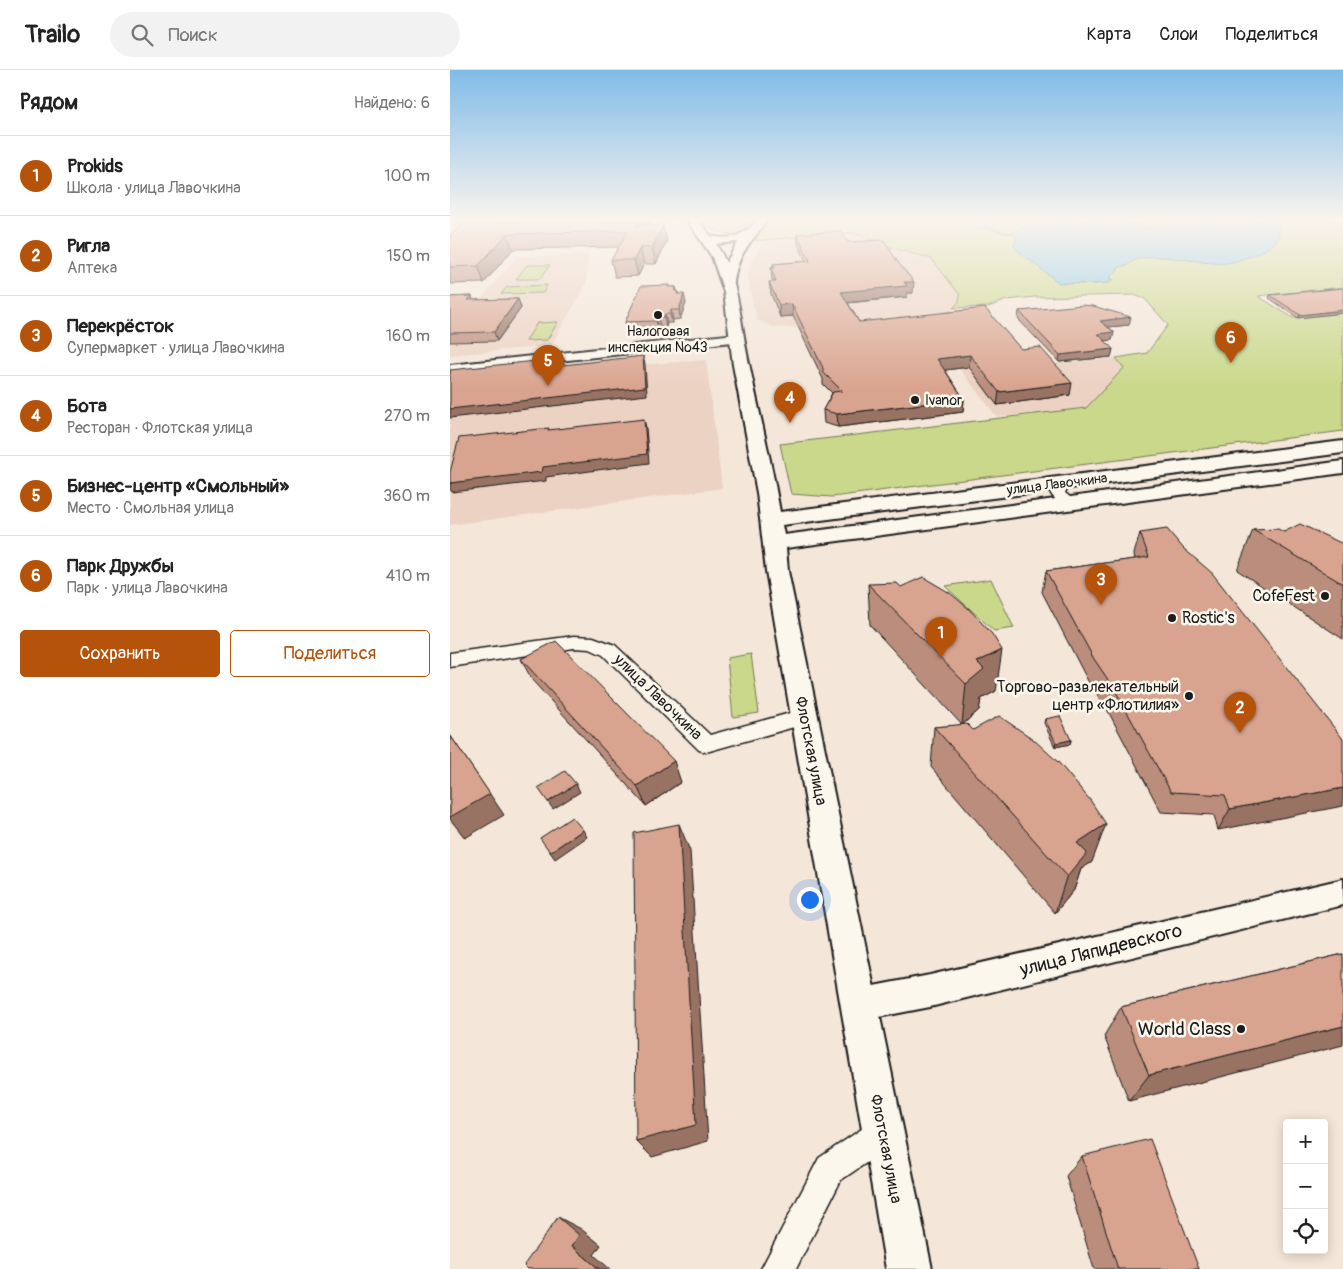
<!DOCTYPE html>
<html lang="ru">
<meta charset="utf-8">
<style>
:root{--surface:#fff;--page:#f2f2f2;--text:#222;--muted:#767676;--line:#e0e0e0;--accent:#b45309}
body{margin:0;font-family:Pangolin,sans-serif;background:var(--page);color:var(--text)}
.controls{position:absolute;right:15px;bottom:15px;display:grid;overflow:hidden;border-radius:5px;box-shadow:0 2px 12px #0003}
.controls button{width:45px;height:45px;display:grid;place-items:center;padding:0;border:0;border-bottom:1px solid var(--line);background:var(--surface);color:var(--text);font:25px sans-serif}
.you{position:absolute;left:359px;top:829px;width:18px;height:18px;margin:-12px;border:4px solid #fff;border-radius:50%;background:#1a73e8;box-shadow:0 0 0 8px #1a73e833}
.badge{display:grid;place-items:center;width:32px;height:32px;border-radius:50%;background:var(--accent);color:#fff;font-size:16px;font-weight:700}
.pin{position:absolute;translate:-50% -41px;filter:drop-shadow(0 1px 2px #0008)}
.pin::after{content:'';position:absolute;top:26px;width:18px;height:15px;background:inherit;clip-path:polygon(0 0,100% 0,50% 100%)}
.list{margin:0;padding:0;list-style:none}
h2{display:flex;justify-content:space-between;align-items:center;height:65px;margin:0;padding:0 20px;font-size:21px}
h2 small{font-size:16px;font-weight:400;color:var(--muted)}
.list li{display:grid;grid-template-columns:32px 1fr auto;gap:15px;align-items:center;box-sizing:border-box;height:80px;padding:0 20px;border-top:1px solid var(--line)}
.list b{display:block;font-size:19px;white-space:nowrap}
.list p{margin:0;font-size:16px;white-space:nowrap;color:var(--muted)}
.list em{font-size:16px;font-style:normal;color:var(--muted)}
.actions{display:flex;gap:10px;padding:15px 20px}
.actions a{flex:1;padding:11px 0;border:1px solid var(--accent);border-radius:5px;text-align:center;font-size:18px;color:var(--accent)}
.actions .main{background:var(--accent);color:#fff}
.icon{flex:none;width:28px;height:28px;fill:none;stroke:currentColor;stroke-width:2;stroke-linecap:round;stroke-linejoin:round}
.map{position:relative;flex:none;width:893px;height:1199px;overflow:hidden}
header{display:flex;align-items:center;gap:30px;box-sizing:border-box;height:70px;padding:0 25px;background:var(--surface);border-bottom:1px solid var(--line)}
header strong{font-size:24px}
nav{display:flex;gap:28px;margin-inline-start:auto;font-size:18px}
.search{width:350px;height:45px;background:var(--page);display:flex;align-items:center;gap:12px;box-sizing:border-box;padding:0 18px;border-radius:28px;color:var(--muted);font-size:19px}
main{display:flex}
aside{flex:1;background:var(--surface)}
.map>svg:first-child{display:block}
</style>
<header>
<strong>Trailo</strong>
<div class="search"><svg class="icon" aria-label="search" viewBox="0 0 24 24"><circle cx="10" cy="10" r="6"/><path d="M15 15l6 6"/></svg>Поиск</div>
<nav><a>Карта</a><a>Слои</a><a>Поделиться</a></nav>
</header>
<main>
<aside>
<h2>Рядом<small>Найдено: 6</small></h2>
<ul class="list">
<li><span class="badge">1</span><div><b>Prokids</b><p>Школа · улица Лавочкина</p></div><em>100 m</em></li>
<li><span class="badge">2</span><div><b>Ригла</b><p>Аптека</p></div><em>150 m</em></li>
<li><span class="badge">3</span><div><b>Перекрёсток</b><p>Супермаркет · улица Лавочкина</p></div><em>160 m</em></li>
<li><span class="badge">4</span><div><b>Бота</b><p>Ресторан · Флотская улица</p></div><em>270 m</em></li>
<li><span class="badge">5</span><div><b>Бизнес-центр «Смольный»</b><p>Место · Смольная улица</p></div><em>360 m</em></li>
<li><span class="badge">6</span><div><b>Парк Дружбы</b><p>Парк · улица Лавочкина</p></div><em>410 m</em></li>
</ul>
<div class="actions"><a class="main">Сохранить</a><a>Поделиться</a></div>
</aside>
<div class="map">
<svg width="893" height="1199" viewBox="0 0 893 1199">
<rect width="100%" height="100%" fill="#f4e6d9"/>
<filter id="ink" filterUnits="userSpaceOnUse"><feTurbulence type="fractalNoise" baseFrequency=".02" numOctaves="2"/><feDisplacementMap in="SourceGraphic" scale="10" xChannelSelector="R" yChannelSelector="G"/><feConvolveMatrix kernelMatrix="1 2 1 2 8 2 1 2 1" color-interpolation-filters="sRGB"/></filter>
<g filter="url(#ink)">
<g fill="#ecd2c3">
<path d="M386,163H404L449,180L482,189L510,225L509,232L501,242L339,258L324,257L307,250L297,207L300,193L315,169Z"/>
<path d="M139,185L136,214L101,276L0,285V229L32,228L67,186Z"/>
<path d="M544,248L582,296L666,288L674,298L636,338L547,347L474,253Z"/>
<path d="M256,290L272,418L0,455V308Z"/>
</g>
<g fill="#cad88b" stroke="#737a54">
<path d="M252,150H302L294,156L295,158L289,166L261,160Z"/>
<path d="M316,150H893V217L808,226L843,248L893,243V361L382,427L341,424L330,374L636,338L674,298L666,288L697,283L718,255L695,229L684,225L585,227L557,230L538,237L503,238L509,232L510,225L482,189L449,180L404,163L299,171Z"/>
<path d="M77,195H100L90,209H66Z"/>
<path d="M97,215L93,223L51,224L57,217Z"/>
<path d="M108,252L97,270L76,271L87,253Z"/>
<path d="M541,509L564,558L544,561L495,516Z"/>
<path d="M301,584L309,643L283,647L277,588Z"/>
</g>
<path fill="#87c8e8" stroke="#5c8396" d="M524,150H549L542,157C561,167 568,163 582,150H675C684,156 703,162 714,157C717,155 721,152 724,150H830L828,157L829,168C822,177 811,182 801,186C793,188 786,192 778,193C753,197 695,175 677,196H671L659,208L664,210L659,213L645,214L609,213L567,180L564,175L567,168L565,165L519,155Z"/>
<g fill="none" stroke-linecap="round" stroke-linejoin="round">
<g stroke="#1c1c1c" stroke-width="3">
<g id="minor">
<path d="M616,409L621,410L623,413L617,418L615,423L620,427L634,429L636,432L634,435C621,438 609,435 601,424L605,413Z"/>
<path d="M124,566L143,567L165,575L260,665L355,639L362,642L365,647L362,652L256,682L249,680L153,585L140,579L124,578L0,597V583Z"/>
<path d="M433,1048L444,1052L448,1063L444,1074L391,1110L346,1199H311L369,1088L422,1052Z"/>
</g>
</g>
<g stroke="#1c1c1c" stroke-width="4">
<g id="tertiary">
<path d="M308,150H318C301,171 287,185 284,212L282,214H274L272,212L276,193L288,172L266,174L251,168L256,165C281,171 290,168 308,150Z"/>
<path d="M286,264L291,265L292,268L291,271L0,303V295Z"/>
<path d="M893,809V835L480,937L408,951L397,946L392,935L397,924L408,919L480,905Z"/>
</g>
</g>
<g stroke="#1c1c1c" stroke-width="4">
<path id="secondary" d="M237,150H248C293,202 286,236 300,298C310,346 322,394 330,442L893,371V383L332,455L334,465L893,391V403L336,478L338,501L482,1199H436L316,501L307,423L283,295L274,222L262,187Z"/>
</g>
<use href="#minor" fill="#fbf7ec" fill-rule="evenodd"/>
<use href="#tertiary" fill="#fbf7ec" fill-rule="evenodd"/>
<use href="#secondary" fill="#fbf7ec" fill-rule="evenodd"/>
</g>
<g fill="#bb8d7b" stroke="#1c1c1c">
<path d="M201,150L198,156L217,171L206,194H194L188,206L165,207L161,190L169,177L63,179L34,213L0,214V166Z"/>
<path d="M347,164L398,172L463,223H457V227L398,233L409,252L571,279L620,325L547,335L519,297L495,300L514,329L513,342L388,357L374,353L373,340L382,323L373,314V309L343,246L330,247L321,224L319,212H323L322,209L321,198H323V194L356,191L348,174Z"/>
<path d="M220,217H226L227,221H228L229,224L236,233L230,249L223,250L222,253H217L216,257H210L209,261L178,262L175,252Z"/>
<path d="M893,218L848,248L819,228L820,225Z"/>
<path d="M22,226L23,230L68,229L71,238L47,271L0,272V227Z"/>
<path d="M569,241L679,255L658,257L664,262L662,270L655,271L663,279L661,287L609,292L568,249Z"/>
<path d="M803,460L834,462L893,474V569L787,500Z"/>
<path d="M690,463L893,669L768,760L764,745L711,742L658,641L638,611L592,522L596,501L685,489L684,484Z"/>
<path d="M418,514L546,621L531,629L529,640L512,655L642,792L631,799L624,820L605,843L481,697L484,657L512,655L420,555Z"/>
<path d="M71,589L231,712L196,736L82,610Z"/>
<path d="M595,649L621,670L620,674L605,677L594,653Z"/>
<path d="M893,884L679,1031L654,966L671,937Z"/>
<path d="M632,1086L749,1199H644L616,1106Z"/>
</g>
<g fill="#987364" stroke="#1c1c1c">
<path d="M190,150H201L190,171L186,156Z"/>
<path d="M213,155L217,171L206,194L202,178Z"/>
<path d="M57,164L63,179L34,213L28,196Z"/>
<path d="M190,178L194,194L188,206L184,190Z"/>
<path d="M454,212H464L463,223H457V227L392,233L391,222Z"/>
<path d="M234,224L236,233L230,249L229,240Z"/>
<path d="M68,229L71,238L47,271L44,262Z"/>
<path d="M342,234L343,246L330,247L329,235Z"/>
<path d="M221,240L223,250L222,253L220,244Z"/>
<path d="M893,240V243L848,248L850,245Z"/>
<path d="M215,244L217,253L216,257L214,247Z"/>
<path d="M208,247L210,257L209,261L206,251Z"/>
<path d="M681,247L679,255L649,258L650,251Z"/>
<path d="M664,262L662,270L647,272L648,264Z"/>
<path d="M663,279L661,287L609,292L610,285Z"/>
<path d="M520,285L519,297L487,301V289Z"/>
<path d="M193,286L195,294L197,325L0,348V339Z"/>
<path d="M622,313L620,325L547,335L549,322Z"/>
<path d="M514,329L513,342L388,357L387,344Z"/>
<path d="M194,349L196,358L199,393L96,407V411L2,422L0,419V413L93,397Z"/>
<path d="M552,580L546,621L531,629L529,640L512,655L516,614L527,592Z"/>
<path d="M0,665L54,745L15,768L0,749Z"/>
<path d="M621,670L620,674L605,677L606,673Z"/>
<path d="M224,691L231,712L196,736L187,716Z"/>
<path d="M126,714L130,722L103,739L98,732Z"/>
<path d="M893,718V736L768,760L780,739Z"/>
<path d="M229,754L240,781L258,1071L202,1087L186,1071Z"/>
<path d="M656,754L642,792L631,799L624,820L605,843L627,773Z"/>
<path d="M133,760L137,767L105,789L100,782Z"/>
<path d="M893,956V975L679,1031L699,1005Z"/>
<path d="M108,1147L131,1159L151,1175L144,1185L160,1199H149L122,1176Z"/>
</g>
<g fill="#d9a48f" stroke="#1c1c1c">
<path d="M18,150H190L186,156L213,155L202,178H190L184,190H161L178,161L57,164L28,196L0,197V166Z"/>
<path d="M391,161L398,172L434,170L447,191L464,212H454L457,216L391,222L409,252L535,238L571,279L590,277L622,313L549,322L520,285L487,289L514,329L387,344L373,340L383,322L392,321L373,302V298L342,234L329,235L319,212H326L321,198H325L323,194L360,191L347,164Z"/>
<path d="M219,215L218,217H226L225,221H228L227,224H234L229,240H221L220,244H215L214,247H208L206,251L175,252L191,216Z"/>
<path d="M893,218V240L850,245L820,225Z"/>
<path d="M22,226L18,230L68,229L44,262L0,263V227Z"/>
<path d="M633,235L643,236L681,247L650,251L664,262L648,264L663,279L610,285L569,241Z"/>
<path d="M193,286L195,317L0,339V300L114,288L113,295Z"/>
<path d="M194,349L197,384L93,397L92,402L0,413V402L9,368L99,358L98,360Z"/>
<path d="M850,454L893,474V514L803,460L828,459L834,462Z"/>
<path d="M717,459L733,478L762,503L893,669V718L780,739L775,725L721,722L665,620L644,589L596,501L699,487L690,463Z"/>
<path d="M473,507L500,523L519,539L542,564L552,580L527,592L534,599L516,614L418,514L447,513L451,517Z"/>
<path d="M106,571L224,691L187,716L71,589Z"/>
<path d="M549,646L583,669L609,693L640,730L656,754L627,773L637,783L617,807L484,657L517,654L523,660Z"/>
<path d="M610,646L621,670L606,673L595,649Z"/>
<path d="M0,665L40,724L0,747Z"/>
<path d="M115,701L126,714L98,732L88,718Z"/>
<path d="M122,747L133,760L100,782L90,768Z"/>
<path d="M229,754L246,1055L186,1071L184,763Z"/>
<path d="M893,884V956L699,1005L671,937Z"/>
<path d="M700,1069L749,1199H668L632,1086Z"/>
<path d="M108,1147L129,1165L122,1176L149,1199H78L74,1195Z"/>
</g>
</g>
<linearGradient id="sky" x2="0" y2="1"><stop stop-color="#81bce8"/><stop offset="0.47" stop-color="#faf4ee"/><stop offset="1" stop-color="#faf4ee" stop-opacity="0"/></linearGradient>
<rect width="893" height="318" fill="url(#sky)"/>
<g fill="#1c1c1c" stroke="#fbf7ec" stroke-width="2">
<circle cx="208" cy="245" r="5"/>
<circle cx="465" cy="330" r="5"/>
<circle cx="875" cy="526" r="5"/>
<circle cx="722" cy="548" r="5"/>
<circle cx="739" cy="626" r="5"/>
<circle cx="791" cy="959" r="5"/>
</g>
<g text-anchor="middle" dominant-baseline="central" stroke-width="5" stroke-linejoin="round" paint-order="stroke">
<g font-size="14" fill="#1c1c1c" stroke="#fbf7ec">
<text x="208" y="261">Налоговая<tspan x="208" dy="16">инспекция №43</tspan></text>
<text x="475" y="330" text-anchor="start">Ivanor</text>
</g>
<g font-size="14" fill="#1c1c1c" stroke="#fbf7ec">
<text transform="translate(607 414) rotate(-7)">улица Лавочкина</text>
</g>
<g font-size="16" fill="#1c1c1c" stroke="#fbf7ec" text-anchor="end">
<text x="865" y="526">CofeFest</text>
<text x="732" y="548" text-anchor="start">Rostic's</text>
<text x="729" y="617">Торгово-развлекательный<tspan x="729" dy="18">центр «Флотилия»</tspan></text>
</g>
<g font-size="16" fill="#1c1c1c" stroke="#fbf7ec">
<text transform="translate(208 627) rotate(44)">улица Лавочкина</text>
<text transform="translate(361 681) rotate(79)">Флотская улица</text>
<text transform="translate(436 1079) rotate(79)">Флотская улица</text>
</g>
<g font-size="19" fill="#1c1c1c" stroke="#fbf7ec">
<text transform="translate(651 880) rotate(-14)">улица Ляпидевского</text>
</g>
<g font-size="19" fill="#1c1c1c" stroke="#fbf7ec" text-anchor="end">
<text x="781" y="959">World Class</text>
</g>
</g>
</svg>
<div class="controls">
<button>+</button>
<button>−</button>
<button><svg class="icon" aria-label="locate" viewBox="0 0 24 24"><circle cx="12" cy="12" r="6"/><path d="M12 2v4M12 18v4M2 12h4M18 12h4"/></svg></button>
</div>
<div class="you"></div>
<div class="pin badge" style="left:491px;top:588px">1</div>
<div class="pin badge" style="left:790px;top:663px">2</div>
<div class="pin badge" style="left:651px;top:535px">3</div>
<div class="pin badge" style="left:340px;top:353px">4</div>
<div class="pin badge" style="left:98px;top:316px">5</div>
<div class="pin badge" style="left:781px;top:293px">6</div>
</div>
</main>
